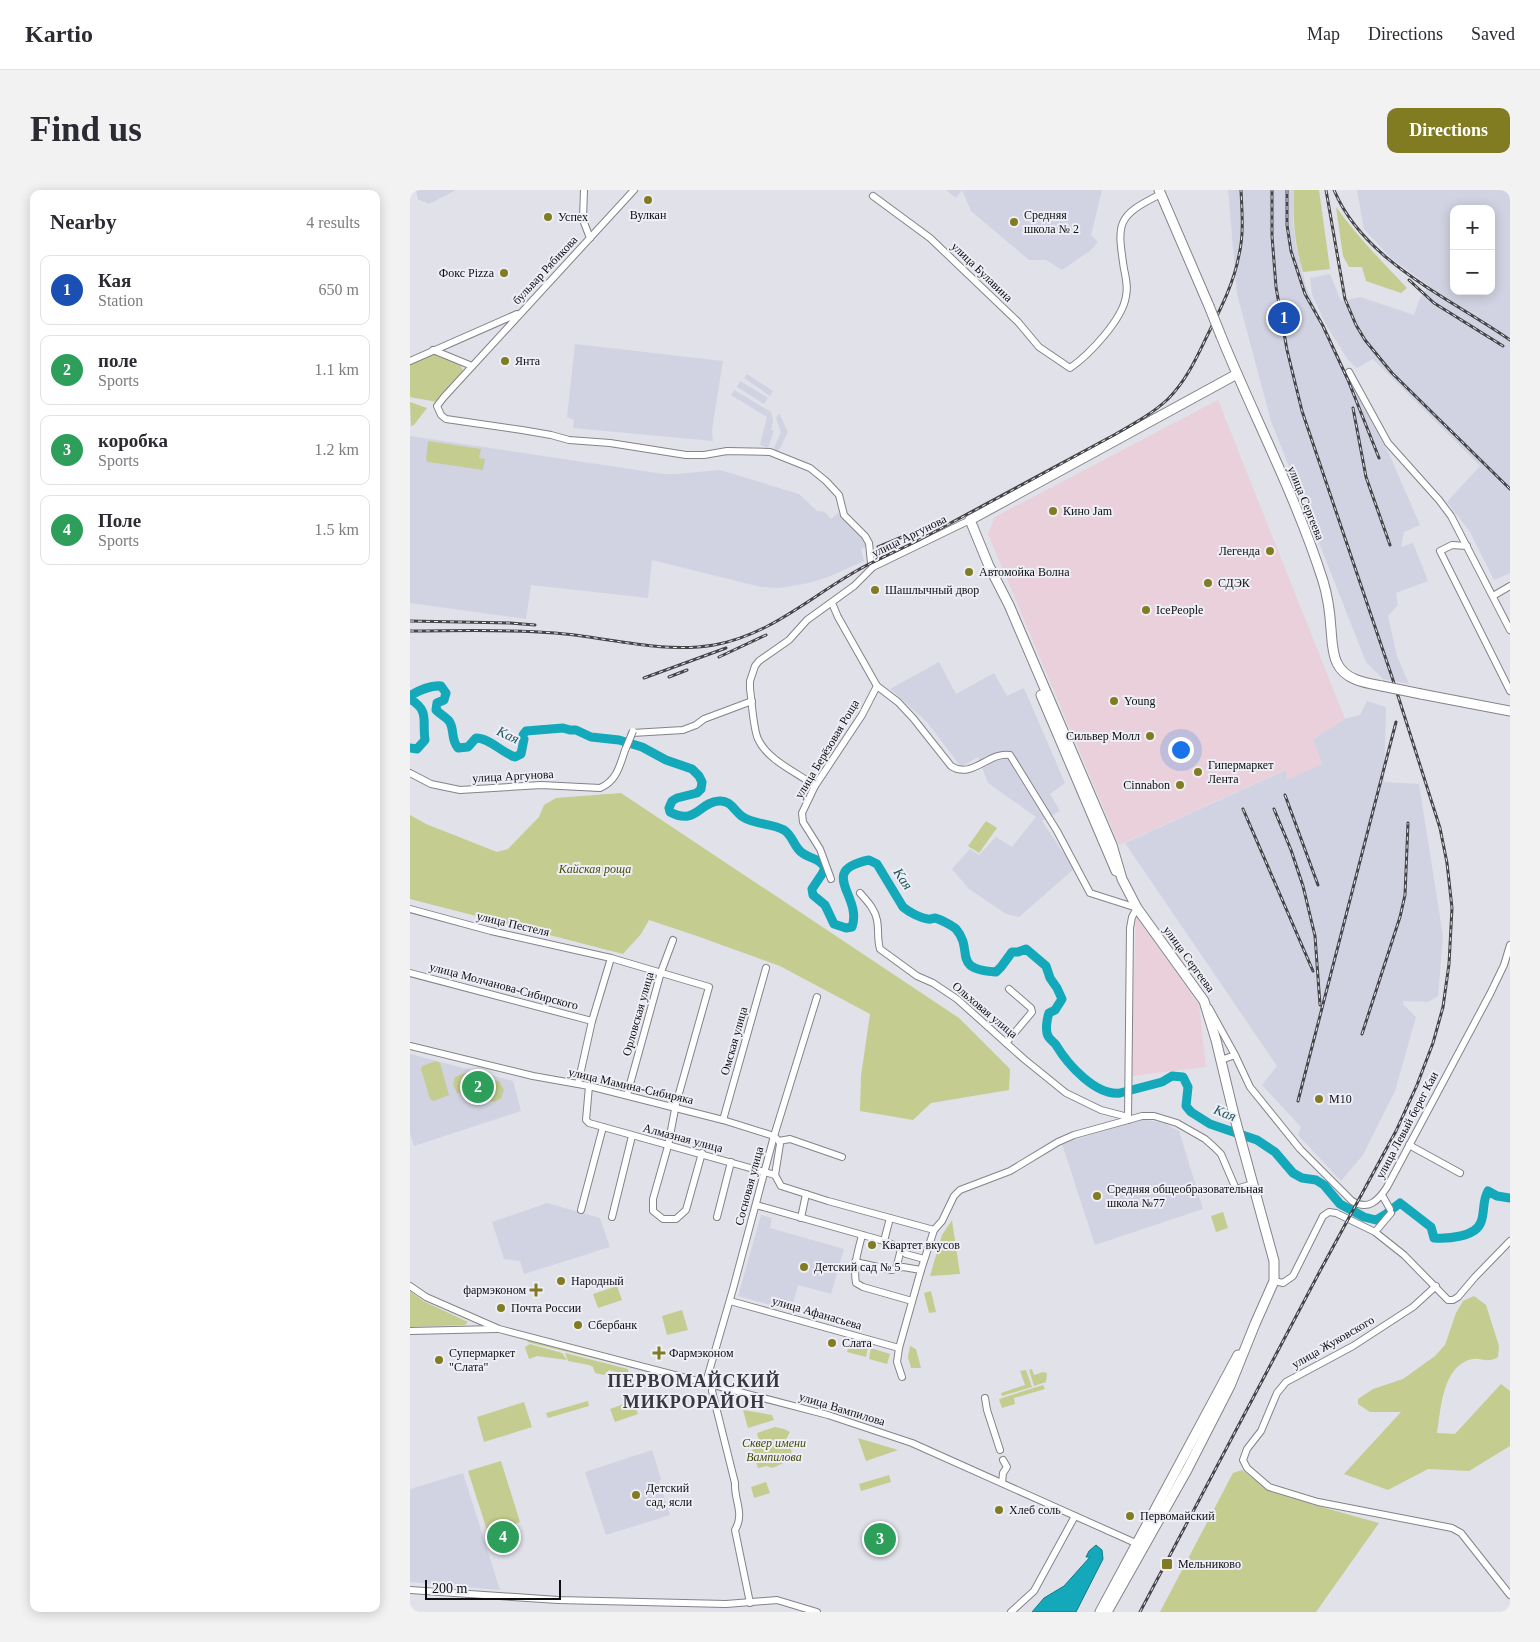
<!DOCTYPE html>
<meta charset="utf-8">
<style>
:root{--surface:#fff;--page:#f2f2f3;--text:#2b2b33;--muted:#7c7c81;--line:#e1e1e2;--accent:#817c22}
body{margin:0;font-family:Georgia,serif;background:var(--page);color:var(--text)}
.controls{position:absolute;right:15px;top:15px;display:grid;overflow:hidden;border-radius:10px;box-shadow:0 2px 12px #0003}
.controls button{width:45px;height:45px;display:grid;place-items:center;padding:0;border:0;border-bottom:1px solid var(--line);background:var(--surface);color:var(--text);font:25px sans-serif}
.scale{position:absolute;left:15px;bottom:12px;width:136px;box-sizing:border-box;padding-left:5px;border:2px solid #0f0f12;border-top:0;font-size:14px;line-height:18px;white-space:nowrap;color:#0f0f12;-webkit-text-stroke:4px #eeeef6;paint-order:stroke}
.you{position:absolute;left:770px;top:559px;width:18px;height:18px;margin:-12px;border:4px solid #fff;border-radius:50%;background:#1a73e8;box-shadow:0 0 0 8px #1a73e833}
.badge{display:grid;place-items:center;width:32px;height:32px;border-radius:50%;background:var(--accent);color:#fff;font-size:16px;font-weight:700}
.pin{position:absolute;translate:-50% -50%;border:2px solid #fff;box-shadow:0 1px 5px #0006}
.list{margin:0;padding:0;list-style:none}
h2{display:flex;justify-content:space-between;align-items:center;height:65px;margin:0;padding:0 20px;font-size:21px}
h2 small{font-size:16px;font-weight:400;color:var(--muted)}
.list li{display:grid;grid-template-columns:32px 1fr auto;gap:15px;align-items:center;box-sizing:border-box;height:70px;margin:0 10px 10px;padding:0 10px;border:1px solid var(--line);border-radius:10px}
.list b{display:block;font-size:19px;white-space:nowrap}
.list p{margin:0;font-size:16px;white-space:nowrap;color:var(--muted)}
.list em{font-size:16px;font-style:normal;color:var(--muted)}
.map{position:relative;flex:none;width:1100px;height:1422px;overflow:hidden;border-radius:10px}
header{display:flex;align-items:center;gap:30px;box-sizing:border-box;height:70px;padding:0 25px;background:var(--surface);border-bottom:1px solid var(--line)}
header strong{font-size:24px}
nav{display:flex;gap:28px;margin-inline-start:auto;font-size:18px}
.intro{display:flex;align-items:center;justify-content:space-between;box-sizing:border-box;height:120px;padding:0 30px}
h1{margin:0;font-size:35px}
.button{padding:12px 22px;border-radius:10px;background:var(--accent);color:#fff;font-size:18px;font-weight:700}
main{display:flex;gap:30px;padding:0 30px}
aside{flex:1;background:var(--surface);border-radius:10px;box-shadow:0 2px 12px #0003}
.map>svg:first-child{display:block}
</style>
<header>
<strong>Kartio</strong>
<nav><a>Map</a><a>Directions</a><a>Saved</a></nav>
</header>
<div class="intro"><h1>Find us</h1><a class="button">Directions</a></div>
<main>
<aside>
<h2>Nearby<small>4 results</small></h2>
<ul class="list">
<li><span class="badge" style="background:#1a4fb4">1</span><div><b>Кая</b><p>Station</p></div><em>650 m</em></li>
<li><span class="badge" style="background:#2e9e5b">2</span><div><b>поле</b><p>Sports</p></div><em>1.1 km</em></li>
<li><span class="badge" style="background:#2e9e5b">3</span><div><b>коробка</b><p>Sports</p></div><em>1.2 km</em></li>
<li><span class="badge" style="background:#2e9e5b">4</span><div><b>Поле</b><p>Sports</p></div><em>1.5 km</em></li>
</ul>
</aside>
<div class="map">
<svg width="1100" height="1422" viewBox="0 0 1100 1422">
<rect width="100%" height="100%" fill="#e0e1e9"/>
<g fill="#e9d0da">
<path d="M808,210L935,529L903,549L912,574L877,591L875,580L709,655L578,344L585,327Z"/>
<path d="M726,726L789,815L796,877L721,886Z"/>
</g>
<g fill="#d2d3e2" fill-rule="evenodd">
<path d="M6,0H46L19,14L8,9Z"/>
<path d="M536,0H692L681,45L688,52L681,60L652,80L636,70H619L561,21L552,0L546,8Z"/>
<path d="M818,0H884L883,31L886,57L897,100L947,205L979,264L1010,335L994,342L991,357L1003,353L1018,391L986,403L988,415L978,426L987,466L999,494L973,489L956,472L861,231L827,104Z"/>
<path d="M947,0H1100V383L1084,390L1060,342L1037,312L1070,276L963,169L947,178L938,170L915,133L902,104L900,88L920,84L931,111L950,107L1004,125L1010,108L1019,96L981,68L954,39ZM1044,19H1081V101H1044Z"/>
<path d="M165,154L313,171L304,226L302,241L303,251L163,238L164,230L157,227Z"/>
<path d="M337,184L363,201L360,206L334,188Z"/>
<path d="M330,191L358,208L354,214L327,197Z"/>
<path d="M324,200L361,222L363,231L361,240L364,241L358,258L350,255L357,227L321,205Z"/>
<path d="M369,223L378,242L368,262L363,260L371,242L366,228Z"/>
<path d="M0,246L254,284H266L310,280L389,304L407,321L415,322L421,329L428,323L454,349L456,357L451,359L454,371L418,387L399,393L370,398L351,397L242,370L238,408L121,395L116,429L0,413Z"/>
<path d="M529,472L546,504L584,483L597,506L614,498L655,593L640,604L650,621L632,631L664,679L609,727L596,724L559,699L542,679L560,659L569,665L586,647L602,657L626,627L578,593L568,567L551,577L517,532L480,499Z"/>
<path d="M957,511L976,517L974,592L1009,594L1033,746L1028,806L1018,812L993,811V814L1006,827L985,901L953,965L931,991L888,945L891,937L852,895L867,876L715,653L876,580L877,590L912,574L903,549L935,529L950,525Z"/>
<path d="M0,864L103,891L111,921L4,956L0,943Z"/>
<path d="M727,930H736L754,933L769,941L793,1019L685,1055L652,954Z"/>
<path d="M137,1013L190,1028L200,1057L114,1084L110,1071L94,1069L82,1032Z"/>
<path d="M351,1025L362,1028L360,1038L434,1059L421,1104L388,1095L381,1121L328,1106Z"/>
<path d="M242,1260L251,1289L249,1291L260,1325L196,1345L175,1282Z"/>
<path d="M53,1283L90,1400L0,1392V1299Z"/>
</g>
<g fill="#c4cd8f">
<path d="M884,0H909L920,79L893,82C884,52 883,31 884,0Z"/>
<path d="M926,17C947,46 972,72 997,98L991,103L956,91L952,77H939L933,66Z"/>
<path d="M22,163L49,173L54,182L27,212L0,207V174Z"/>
<path d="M0,212L17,218L4,235L1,236Z"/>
<path d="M18,251L71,259L69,268L75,269L73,280L18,272L16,270Z"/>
<path d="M211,603L549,828L600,879L599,900L521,913L503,930L450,921L451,886L460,824L370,776L287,746L239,730L231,744L213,764L0,709V625L16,634L87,662L98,659L129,627L134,615L146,608Z"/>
<path d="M576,631L587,638L569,663L558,656Z"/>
<path d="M26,871L30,873L39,905L24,911L20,909L11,879L12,876Z"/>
<path d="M55,883L89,891L94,900L91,909L84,912L47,903L43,894L45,887Z"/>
<path d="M813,1022L818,1038L806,1042L801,1026Z"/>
<path d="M542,1030L550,1084L520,1086L532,1045Z"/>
<path d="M207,1096L212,1110L188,1118L183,1104Z"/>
<path d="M0,1101L13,1111L58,1132L55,1135L0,1137Z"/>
<path d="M521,1101L526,1122L519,1123L514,1103Z"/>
<path d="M1064,1106L1076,1115L1089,1156L1088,1167C1077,1174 1072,1167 1062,1169C1032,1176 1031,1219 1027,1243L1045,1244L1091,1194L1100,1201V1256L1059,1281L1018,1279L978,1300L934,1284L991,1222H960L948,1214V1209L963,1199L993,1189L1025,1166L1035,1155L1046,1123L1053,1111Z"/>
<path d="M272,1120L278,1140L257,1145L252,1126Z"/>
<path d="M120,1150L225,1175L224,1178L117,1152Z"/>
<path d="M440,1152L458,1157L456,1167L437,1162Z"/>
<path d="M120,1154L152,1163L157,1170L127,1166L119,1169L115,1157Z"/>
<path d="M500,1156L506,1159L511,1178H501L498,1167Z"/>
<path d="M461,1158L480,1164L477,1174L459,1169Z"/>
<path d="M155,1163L218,1179L219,1185L199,1180L194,1185L185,1183L183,1177L179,1175L158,1171Z"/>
<path d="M622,1179L624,1185L633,1182L637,1183L636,1192L624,1196L619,1180Z"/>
<path d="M616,1180L622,1197L592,1206L591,1203L615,1195L610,1181Z"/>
<path d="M633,1195L635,1199L604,1208L605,1214L592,1218L589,1209Z"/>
<path d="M178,1211L179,1216L138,1228L136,1223Z"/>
<path d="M223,1211L228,1224L205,1232L200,1219Z"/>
<path d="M114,1212L122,1237L74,1252L67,1227Z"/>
<path d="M333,1220L362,1225L364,1230L338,1238Z"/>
<path d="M365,1237L374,1239L380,1242L376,1249C389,1266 376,1273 362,1278L357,1276L348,1278L342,1260L350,1255L347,1243Z"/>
<path d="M448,1248L488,1260L456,1271Z"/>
<path d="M91,1271L110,1332L103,1335L108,1351L83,1359L58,1281Z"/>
<path d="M832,1280L857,1299L901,1314L969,1333L906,1422H750L823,1283Z"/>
<path d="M479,1285L481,1292L451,1301L449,1294Z"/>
<path d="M356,1292L360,1303L344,1308L341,1297Z"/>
<path d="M473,1335L481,1359L467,1363L460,1339Z"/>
</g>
<path fill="#13a9ba" stroke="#127b88" d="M686,1355L692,1360L693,1369L666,1422H622L634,1408L654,1396L680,1367H676L679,1361Z"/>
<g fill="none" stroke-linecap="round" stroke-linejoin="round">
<path stroke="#13a9ba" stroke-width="9" d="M0,558L7,559L15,550C12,530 20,521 0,509L1,505C10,500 20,495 31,496L36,503L34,510L27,513L26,520C30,524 36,527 39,531C45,539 40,548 48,558L58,557L66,548C80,548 92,563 105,567L111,564L114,549L113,545L116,541L153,538L160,540H166L181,547L209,550L232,557L256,570L282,579L289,586L292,592L291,599L287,603L267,608L262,611L259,618L260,622C286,636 289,612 309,611C321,610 324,621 333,627C345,635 362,633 374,640C382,645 383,654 390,661C398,669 409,667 415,678L412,684L402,699L403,705L415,715L424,734L436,738L442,737C453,706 406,681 459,670L467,674L493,717C499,722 510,728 518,729C520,730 523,728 525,728C530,729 543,736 546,739C565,761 540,779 586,782L591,777L602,762H608L616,759L636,776L640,788L647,798L652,809L645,820L639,823C637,829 635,840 638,846C640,850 644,852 646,855C658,875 686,906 710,903L752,892L762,886L773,887L778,897L776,916L781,922L800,934L847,950L865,962L883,983L892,988L906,990L914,995L930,1014L954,1027L966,1030L976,1024L990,1013L1021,1037L1024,1048C1037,1049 1066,1047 1071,1032C1075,1022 1072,1011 1078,1001L1087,1006L1100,1008"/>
<g stroke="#83838a" stroke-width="8">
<g id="minor">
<path d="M174,0L173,30L180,48"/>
<path d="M224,0L34,207L27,216L31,225L36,229L112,240L141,245L159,250L200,253L276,265H294L317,261L360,262L400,278L416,291L429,305L434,325L455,346L459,353L461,373L463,377"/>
<path d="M463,6L520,48L608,132L629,157L660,178C679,165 713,129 716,106C718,97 716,88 714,79C707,33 706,26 751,4"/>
<path d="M23,160L62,176"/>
<path d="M0,171L107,124"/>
<path d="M939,182L978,253L1029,310L1041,326L1100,440"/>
<path d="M1057,356L1042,355L1030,361L1100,501"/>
<path d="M1083,406L1100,396"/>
<path d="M422,413L428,427L467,496L488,512L503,528L541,576C562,590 579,561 600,565L647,641L680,703L727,718L722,727L720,738L718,930"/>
<path d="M221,546L222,543L273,540L286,535L294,529L342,511"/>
<path d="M0,583L21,594L50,600L131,595L190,598C209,590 210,572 217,555"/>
<path d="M405,596C387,582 358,571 348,549C343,538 342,512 340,499V491L345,476L349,471L379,450L397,430L444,396L463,377L560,330"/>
<path d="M421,689L410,659L393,632L392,623L405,596L452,525L467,496"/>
<path d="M450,703C457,711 465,719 467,730C469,740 467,749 470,759L507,786L523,793L547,809L614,869L656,903L691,920L718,927"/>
<path d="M0,719L81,741L201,768L299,797L266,914L258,956L243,1009V1021L253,1029H266L276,1020L292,963"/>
<path d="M0,783L182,831"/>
<path d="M799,818L825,865L840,897L890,959L942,1011C958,1021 968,1011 977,997L1080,804L1094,775L1100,755"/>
<path d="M596,853L622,822L621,818L599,799"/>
<path d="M0,856L123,886L179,896L313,930L364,946L369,951"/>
<path d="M811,870L825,865"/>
<path d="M168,894L182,831L201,768"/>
<path d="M179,896L176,930L179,933L365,985"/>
<path d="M217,905L251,782L263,750"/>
<path d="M313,930L356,778"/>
<path d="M369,951L370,954L365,985L371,996L418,1011L524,1040"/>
<path d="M369,951L380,949L432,967"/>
<path d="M999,955L1050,983"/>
<path d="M972,1005L980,1019"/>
<path d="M346,1015L474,1051L488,1057L496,1064L514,1069"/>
<path d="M171,1020L193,937"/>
<path d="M202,1027L222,946"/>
<path d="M307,1027L321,972"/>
<path d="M391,1028L396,1004"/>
<path d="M965,1042L981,1023"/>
<path d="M452,1045C448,1061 443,1076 446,1093L453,1097L502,1111"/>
<path d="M474,1051L480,1028"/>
<path d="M445,1072L482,1080L493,1077L511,1080"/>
<path d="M486,1079L491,1059"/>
<path d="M864,1091L873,1093L883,1086L913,1026L919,1022L926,1023L965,1042L994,1065L1038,1110H1043L1048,1107L1065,1087L1100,1051"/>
<path d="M0,1096L16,1107L89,1139L418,1225L502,1253L730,1355"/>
<path d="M1026,1096L1003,1117L943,1156L876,1192L867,1203L851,1241L837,1259L833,1270L837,1278L859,1297L908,1312L1042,1338L1051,1343L1100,1405"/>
<path d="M320,1111L489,1158"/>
<path d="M0,1141L86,1139"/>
<path d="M492,1187L487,1172L489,1158L511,1080L524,1040L532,1031L544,1006L550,1000L600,981L648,952L664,945L718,930L732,926H744L767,933L795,949L804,957L811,964L826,999L843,994"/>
<path d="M296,1192L323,1099L364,946L407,807"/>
<path d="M303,1194L302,1201L325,1293C324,1311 335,1323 325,1340L340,1413"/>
<path d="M575,1208L577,1220L590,1260"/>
<path d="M592,1293L593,1283L597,1277L593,1270"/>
<path d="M0,1400L148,1410L316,1414L367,1410L407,1422"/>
<path d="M601,1422L624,1401L665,1326"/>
</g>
</g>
<g stroke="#83838a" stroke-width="11">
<g id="major">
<path d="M749,0L799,116"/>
<path d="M811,146C844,227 886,306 913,391C918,407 920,423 921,439C922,450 922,463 927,473C935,490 955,493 972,496"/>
<path d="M580,378L599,415L702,655L712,689L727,718L794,811L806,850L824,925L864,1071V1091L845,1134L820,1196L777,1280L697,1422"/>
<path d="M581,381L560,330L827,184"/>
<path d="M1011,504L1100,521"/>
<path d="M631,505L706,681"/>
<path d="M690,1422L828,1165"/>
</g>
</g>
<use href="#minor" stroke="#fff" stroke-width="6"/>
<use href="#major" stroke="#fff" stroke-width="9"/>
<g stroke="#454549" stroke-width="3">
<g id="rail">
<path d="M877,0V35L881,61L895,104L913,136L938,190L969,268"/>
<path d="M916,0L935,109L946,135L955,150L982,183L1100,299"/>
<path d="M924,0C954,72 1040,108 1100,150"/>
<path d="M999,90L1024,113L1093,156"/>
<path d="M943,218L956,287L980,355"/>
<path d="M468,357L528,332"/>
<path d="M0,431L100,433L125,435"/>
<path d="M0,441C48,441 97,439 145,443C197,447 251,464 304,455C360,445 400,407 448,380C468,369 489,360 509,350C575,315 640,280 704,245C723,234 742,224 758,209C778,189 788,164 800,140C812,116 824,92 829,65C834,44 832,22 831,0"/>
<path d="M309,467L356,445"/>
<path d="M259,487L277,480"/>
<path d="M234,488L316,458"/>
<path d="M875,605L908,695"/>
<path d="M833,619L903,781"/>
<path d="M864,619L881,660L893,696L905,746L910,815"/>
<path d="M952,844L990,727L995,705L998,633"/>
<path d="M888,911L986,532"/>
<path d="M730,1422L910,1081L986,941L1007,895L1023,853L1033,817L1039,774L1042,718L1037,673L1030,638L982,487L892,221L877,160L866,97L862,46V0"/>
</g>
</g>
<use href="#rail" stroke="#eeeef6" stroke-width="1" stroke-dasharray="4" stroke-linecap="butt"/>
<g stroke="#83838a" stroke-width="8" stroke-linecap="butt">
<path id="minor-bridge" d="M216,558L223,541"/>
</g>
<g stroke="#83838a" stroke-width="11" stroke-linecap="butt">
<g id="major-bridge">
<path d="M799,116L811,146"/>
<path d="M972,496L1011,504"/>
</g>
</g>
<use href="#minor-bridge" stroke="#fff" stroke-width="6"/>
<use href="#major-bridge" stroke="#fff" stroke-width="9"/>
</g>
<g fill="#817c22" stroke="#eeeef6" stroke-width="2">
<circle cx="238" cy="10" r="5"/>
<circle cx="138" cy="27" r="5"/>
<circle cx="604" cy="32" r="5"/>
<circle cx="94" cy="83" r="5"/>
<circle cx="95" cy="171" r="5"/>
<circle cx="643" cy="321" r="5"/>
<circle cx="860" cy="361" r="5"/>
<circle cx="559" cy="382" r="5"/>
<circle cx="798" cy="393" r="5"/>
<circle cx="465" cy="400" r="5"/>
<circle cx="736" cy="420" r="5"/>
<circle cx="704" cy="511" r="5"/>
<circle cx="740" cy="546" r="5"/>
<circle cx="788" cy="582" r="5"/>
<circle cx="770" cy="595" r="5"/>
<circle cx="909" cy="909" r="5"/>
<circle cx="687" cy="1006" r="5"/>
<circle cx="462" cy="1055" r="5"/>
<circle cx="394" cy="1077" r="5"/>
<circle cx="151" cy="1091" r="5"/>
<path d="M123.5 1092.5h5v5h5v5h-5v5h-5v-5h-5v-5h5z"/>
<circle cx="91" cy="1118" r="5"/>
<circle cx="168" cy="1135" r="5"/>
<circle cx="422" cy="1153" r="5"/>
<path d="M246.5 1155.5h5v5h5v5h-5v5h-5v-5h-5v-5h5z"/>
<circle cx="29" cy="1170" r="5"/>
<circle cx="226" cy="1305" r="5"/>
<circle cx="589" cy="1320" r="5"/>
<circle cx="720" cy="1326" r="5"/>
<rect x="751" y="1368" width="12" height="12" rx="2.5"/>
</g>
<g text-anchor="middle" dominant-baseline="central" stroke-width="4" stroke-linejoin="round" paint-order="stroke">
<g font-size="12" fill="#0f0f12" stroke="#eeeef6" text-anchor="start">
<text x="238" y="25" text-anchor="middle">Вулкан</text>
<text x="614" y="25">Средняя<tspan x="614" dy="14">школа № 2</tspan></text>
<text x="148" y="27">Успех</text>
<text x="84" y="83" text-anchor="end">Фокс Pizza</text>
<text x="105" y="171">Янта</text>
<text x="653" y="321">Кино Jam</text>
<text x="850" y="361" text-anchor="end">Легенда</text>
<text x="569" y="382">Автомойка Волна</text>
<text x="808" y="393">СДЭК</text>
<text x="475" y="400">Шашлычный двор</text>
<text x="746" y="420">IcePeople</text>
<text x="714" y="511">Young</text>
<text x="730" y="546" text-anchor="end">Сильвер Молл</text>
<text x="798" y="575">Гипермаркет<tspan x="798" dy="14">Лента</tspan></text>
<text x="760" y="595" text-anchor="end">Cinnabon</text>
<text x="919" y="909">M10</text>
<text x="697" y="999">Средняя общеобразовательная<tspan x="697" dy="14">школа №77</tspan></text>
<text x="472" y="1055">Квартет вкусов</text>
<text x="404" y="1077">Детский сад № 5</text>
<text x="161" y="1091">Народный</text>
<text x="116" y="1100" text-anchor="end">фармэконом</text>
<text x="101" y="1118">Почта России</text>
<text x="178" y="1135">Сбербанк</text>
<text x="432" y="1153">Слата</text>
<text x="39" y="1163">Супермаркет<tspan x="39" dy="14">"Слата"</tspan></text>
<text x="259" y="1163">Фармэконом</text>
<text x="236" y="1298">Детский<tspan x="236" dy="14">сад, ясли</tspan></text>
<text x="599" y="1320">Хлеб соль</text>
<text x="730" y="1326">Первомайский</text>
<text x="768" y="1374">Мельниково</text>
</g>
<g font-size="12" fill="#0f0f12" stroke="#eeeef6">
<text transform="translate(135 80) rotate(-47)">бульвар Рябикова</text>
<text transform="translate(572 82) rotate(44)">улица Булавина</text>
<text transform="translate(896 313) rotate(68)">улица Сергеева</text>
<text transform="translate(499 346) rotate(-26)">улица Аргунова</text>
<text transform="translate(417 559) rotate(-59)">улица Берёзовая Роща</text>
<text transform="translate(103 586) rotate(-3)">улица Аргунова</text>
<text transform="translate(103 734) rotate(13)">улица Пестеля</text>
<text transform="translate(779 769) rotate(54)">улица Сергеева</text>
<text transform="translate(94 796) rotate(15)">улица Молчанова-Сибирского</text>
<text transform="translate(575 820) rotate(40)">Ольховая улица</text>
<text transform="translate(228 824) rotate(-74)">Орловская улица</text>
<text transform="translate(324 851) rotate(-74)">Омская улица</text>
<text transform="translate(221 896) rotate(13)">улица Мамина-Сибиряка</text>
<text transform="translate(997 935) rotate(-62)">улица Левый берег Каи</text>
<text transform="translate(273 948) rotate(15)">Алмазная улица</text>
<text transform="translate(339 996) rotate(-75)">Сосновая улица</text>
<text transform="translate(407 1123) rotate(16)">улица Афанасьева</text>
<text transform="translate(923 1152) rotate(-30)">улица Жуковского</text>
<text transform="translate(432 1219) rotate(17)">улица Вампилова</text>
</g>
<g font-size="12" font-style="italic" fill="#464c08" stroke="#eeeef6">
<text x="185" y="679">Кайская роща</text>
<text x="364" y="1253">Сквер имени<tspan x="364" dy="14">Вампилова</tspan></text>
</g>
<g font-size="14" font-style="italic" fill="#1d545b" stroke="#eeeef6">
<text transform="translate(98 545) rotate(25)">Кая</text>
<text transform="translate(493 689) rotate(56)">Кая</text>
<text transform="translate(815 923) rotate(22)">Кая</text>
</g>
<g font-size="18" font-weight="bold" letter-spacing="1" fill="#38383f" stroke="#eeeef6">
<text x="284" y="1191">ПЕРВОМАЙСКИЙ<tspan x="284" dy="21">МИКРОРАЙОН</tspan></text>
</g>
</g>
</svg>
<div class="controls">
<button>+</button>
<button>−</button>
</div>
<div class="scale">200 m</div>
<div class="you"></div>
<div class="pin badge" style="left:874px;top:128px;background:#1a4fb4">1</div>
<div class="pin badge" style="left:68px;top:897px;background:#2e9e5b">2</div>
<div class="pin badge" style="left:470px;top:1349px;background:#2e9e5b">3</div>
<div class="pin badge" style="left:93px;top:1347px;background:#2e9e5b">4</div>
</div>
</main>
